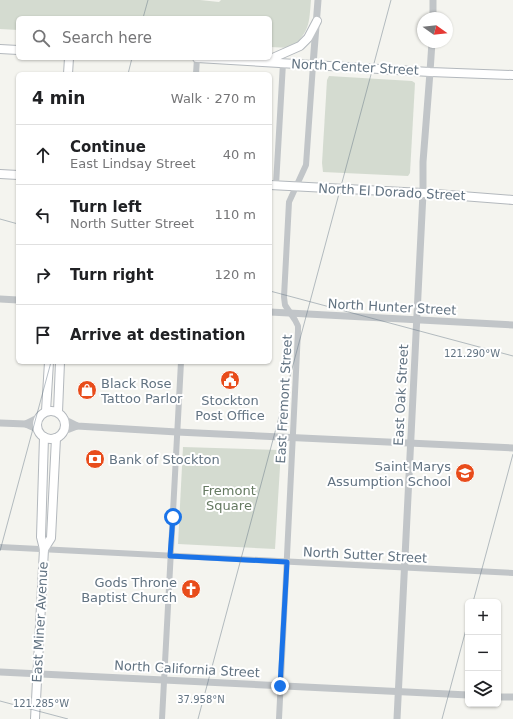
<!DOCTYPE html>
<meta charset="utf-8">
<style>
:root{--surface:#fff;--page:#f2f2f2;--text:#202124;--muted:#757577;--line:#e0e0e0}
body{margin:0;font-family:"DejaVu Sans",sans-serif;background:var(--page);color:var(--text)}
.controls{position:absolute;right:12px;bottom:12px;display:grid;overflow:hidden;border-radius:6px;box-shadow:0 1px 3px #0004}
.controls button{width:36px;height:36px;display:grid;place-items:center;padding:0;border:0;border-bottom:1px solid var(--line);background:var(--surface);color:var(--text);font:20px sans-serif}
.compass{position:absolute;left:417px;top:12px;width:36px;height:36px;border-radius:50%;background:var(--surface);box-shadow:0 1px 3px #0004;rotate:105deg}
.stop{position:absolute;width:12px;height:12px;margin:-9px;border:3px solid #1a73e8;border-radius:50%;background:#fff}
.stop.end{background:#1a73e8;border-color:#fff;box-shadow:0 1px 4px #0008}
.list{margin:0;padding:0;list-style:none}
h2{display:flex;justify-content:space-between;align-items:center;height:52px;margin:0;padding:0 16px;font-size:17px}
h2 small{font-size:13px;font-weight:400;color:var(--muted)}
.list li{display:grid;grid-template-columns:26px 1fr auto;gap:12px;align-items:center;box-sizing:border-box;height:60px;padding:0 16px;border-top:1px solid var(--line)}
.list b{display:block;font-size:15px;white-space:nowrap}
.list p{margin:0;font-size:13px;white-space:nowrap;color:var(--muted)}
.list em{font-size:13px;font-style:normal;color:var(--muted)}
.icon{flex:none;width:22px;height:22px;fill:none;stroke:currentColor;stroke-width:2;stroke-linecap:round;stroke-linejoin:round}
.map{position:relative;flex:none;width:513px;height:719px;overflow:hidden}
.search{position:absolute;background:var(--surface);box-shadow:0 1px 3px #0004;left:16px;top:16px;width:256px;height:44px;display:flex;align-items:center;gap:10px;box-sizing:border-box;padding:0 14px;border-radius:6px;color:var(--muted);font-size:15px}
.panel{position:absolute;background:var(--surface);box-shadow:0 1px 3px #0004;left:16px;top:72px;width:256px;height:292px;border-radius:6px}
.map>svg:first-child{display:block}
</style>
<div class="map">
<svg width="513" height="719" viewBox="0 0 513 719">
<rect width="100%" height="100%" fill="#f4f4ef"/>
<g fill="#d4dbd0">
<path d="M0,0H200L219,2L221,0H311C309,24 310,30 292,48L270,47V18H18V30L0,29Z"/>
<path d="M329,76L412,81L415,83L410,173L408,176L323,172L322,163L327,80Z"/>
<path d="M183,447L281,450L275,549L178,544Z"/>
</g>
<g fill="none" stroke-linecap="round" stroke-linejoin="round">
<g stroke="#b3b8bd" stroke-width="10">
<g id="secondary">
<path d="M0,49L18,50"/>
<path d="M197,58L430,72L513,75"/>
<path d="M266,61L300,46L308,38L317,21"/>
<path d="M68,74L69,58"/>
<path d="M0,174L18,175"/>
<path d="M270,185L423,193L513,200"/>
<circle cx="51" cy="425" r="14"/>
<path d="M46,411L49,362"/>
<path d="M58,412L60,362"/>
<path d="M44,549L51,538L56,438"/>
<path d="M35,719L44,549L41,537L44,437"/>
</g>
</g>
<g stroke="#c1c5c8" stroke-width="6">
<path d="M196,74L197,58"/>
<path d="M276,185L283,63"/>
<path d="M0,547L513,573"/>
<path d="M162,719L181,362"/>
<path d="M279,719L298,331V326L295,320L285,305L284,297L289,202L306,165L313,65"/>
</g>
<g stroke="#c1c5c8" stroke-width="7">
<path d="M433,18V0"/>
<path d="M313,65L318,0"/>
<path d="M0,299L18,300"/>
<path d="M270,312L513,325"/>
<path d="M65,420L77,426L177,432L513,448"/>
<path d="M0,423L26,424L37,429"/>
<path d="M26,424L38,418"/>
<path d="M64,431L77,426"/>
<path d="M0,672L468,695"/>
<path d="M498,697H513"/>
<path d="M397,719L423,193V162L430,72L432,42"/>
</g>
<use href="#secondary" stroke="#fff" stroke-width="8"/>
</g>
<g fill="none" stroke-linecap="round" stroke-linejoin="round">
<path stroke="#1a73e8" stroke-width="5" d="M173,517L170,556L287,562L280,686"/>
</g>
<path fill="none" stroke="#627382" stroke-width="1" stroke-opacity="0.45" d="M143,18L148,0M128,74L132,58M0,219L18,224M270,291L513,356M0,551L51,362M473,602L513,454M0,701L68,719M198,719L391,0M442,719L468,622"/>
<defs>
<g id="civic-disc" transform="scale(1)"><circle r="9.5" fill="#e84c1b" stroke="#fff"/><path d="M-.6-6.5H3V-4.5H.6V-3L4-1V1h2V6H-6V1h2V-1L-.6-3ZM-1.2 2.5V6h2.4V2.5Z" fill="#fff"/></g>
<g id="shop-disc" transform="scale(1)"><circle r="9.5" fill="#e84c1b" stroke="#fff"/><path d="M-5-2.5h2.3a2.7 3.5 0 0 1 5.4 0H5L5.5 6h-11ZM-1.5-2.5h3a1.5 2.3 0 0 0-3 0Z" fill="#fff"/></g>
<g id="bank-disc" transform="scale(1)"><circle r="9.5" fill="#e84c1b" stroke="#fff"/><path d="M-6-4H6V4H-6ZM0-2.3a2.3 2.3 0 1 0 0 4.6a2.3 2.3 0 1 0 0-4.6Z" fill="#fff"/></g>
<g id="school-disc" transform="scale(1)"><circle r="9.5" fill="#e84c1b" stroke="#fff"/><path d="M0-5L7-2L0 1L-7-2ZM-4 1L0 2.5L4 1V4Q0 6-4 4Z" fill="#fff"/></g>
<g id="church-disc" transform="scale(1)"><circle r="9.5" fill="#e84c1b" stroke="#fff"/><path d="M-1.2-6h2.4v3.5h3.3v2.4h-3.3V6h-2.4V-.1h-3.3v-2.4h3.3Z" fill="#fff"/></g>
</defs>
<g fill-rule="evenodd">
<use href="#civic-disc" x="230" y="380"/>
<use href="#shop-disc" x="87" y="390"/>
<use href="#bank-disc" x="95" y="459"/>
<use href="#school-disc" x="465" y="473"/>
<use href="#church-disc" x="191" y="589"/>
</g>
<g text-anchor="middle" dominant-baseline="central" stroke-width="4" stroke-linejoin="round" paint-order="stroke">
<g font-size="13" fill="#627382" stroke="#fff">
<text transform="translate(355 67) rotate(3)">North Center Street</text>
<text transform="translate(392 192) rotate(3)">North El Dorado Street</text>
<text transform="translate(392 307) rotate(3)">North Hunter Street</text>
<text transform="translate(401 395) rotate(-87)">East Oak Street</text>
<text transform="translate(284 399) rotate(-87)">East Fremont Street</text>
<text transform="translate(365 555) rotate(3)">North Sutter Street</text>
<text transform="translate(40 622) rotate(-87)">East Miner Avenue</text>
<text transform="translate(187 669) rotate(3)">North California Street</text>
</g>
<g font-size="13" fill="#627382" stroke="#fff" text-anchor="start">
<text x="101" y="383">Black Rose<tspan x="101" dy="15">Tattoo Parlor</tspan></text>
<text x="230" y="400" text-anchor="middle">Stockton<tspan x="230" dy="15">Post Office</tspan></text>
<text x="109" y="459">Bank of Stockton</text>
<text x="451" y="466" text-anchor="end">Saint Marys<tspan x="451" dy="15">Assumption School</tspan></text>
<text x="177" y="582" text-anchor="end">Gods Throne<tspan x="177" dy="15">Baptist Church</tspan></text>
</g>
<g font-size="13" fill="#657961" stroke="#fff">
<text x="229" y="490">Fremont<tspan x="229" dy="15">Square</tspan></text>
</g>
</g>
<g font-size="10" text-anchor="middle" fill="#627382" stroke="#fff" stroke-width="4" stroke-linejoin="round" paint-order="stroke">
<text x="472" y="357">121.290°W</text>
<text x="201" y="703">37.958°N</text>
<text x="41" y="707">121.285°W</text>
</g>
</svg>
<div class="controls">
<button>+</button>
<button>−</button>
<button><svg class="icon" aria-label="layers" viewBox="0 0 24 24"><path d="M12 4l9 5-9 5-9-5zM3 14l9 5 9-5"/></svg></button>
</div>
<svg class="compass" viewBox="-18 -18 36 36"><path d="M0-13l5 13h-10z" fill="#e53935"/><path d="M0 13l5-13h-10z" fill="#757577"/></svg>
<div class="stop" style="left:173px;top:517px"></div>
<div class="stop end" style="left:280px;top:686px"></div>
<div class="search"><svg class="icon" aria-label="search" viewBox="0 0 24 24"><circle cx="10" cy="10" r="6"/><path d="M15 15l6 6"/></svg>Search here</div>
<section class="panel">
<h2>4 min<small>Walk · 270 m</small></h2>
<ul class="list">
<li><svg class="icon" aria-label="ahead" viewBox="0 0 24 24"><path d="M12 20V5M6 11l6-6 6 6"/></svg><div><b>Continue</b><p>East Lindsay Street</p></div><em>40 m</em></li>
<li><svg class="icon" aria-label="left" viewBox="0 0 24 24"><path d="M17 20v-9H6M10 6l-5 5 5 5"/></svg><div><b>Turn left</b><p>North Sutter Street</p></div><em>110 m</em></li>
<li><svg class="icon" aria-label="right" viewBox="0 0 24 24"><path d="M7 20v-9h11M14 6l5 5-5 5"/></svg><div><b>Turn right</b></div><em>120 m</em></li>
<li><svg class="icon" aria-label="arrive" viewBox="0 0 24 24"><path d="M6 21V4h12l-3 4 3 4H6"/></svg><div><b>Arrive at destination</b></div></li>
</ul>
</section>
</div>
